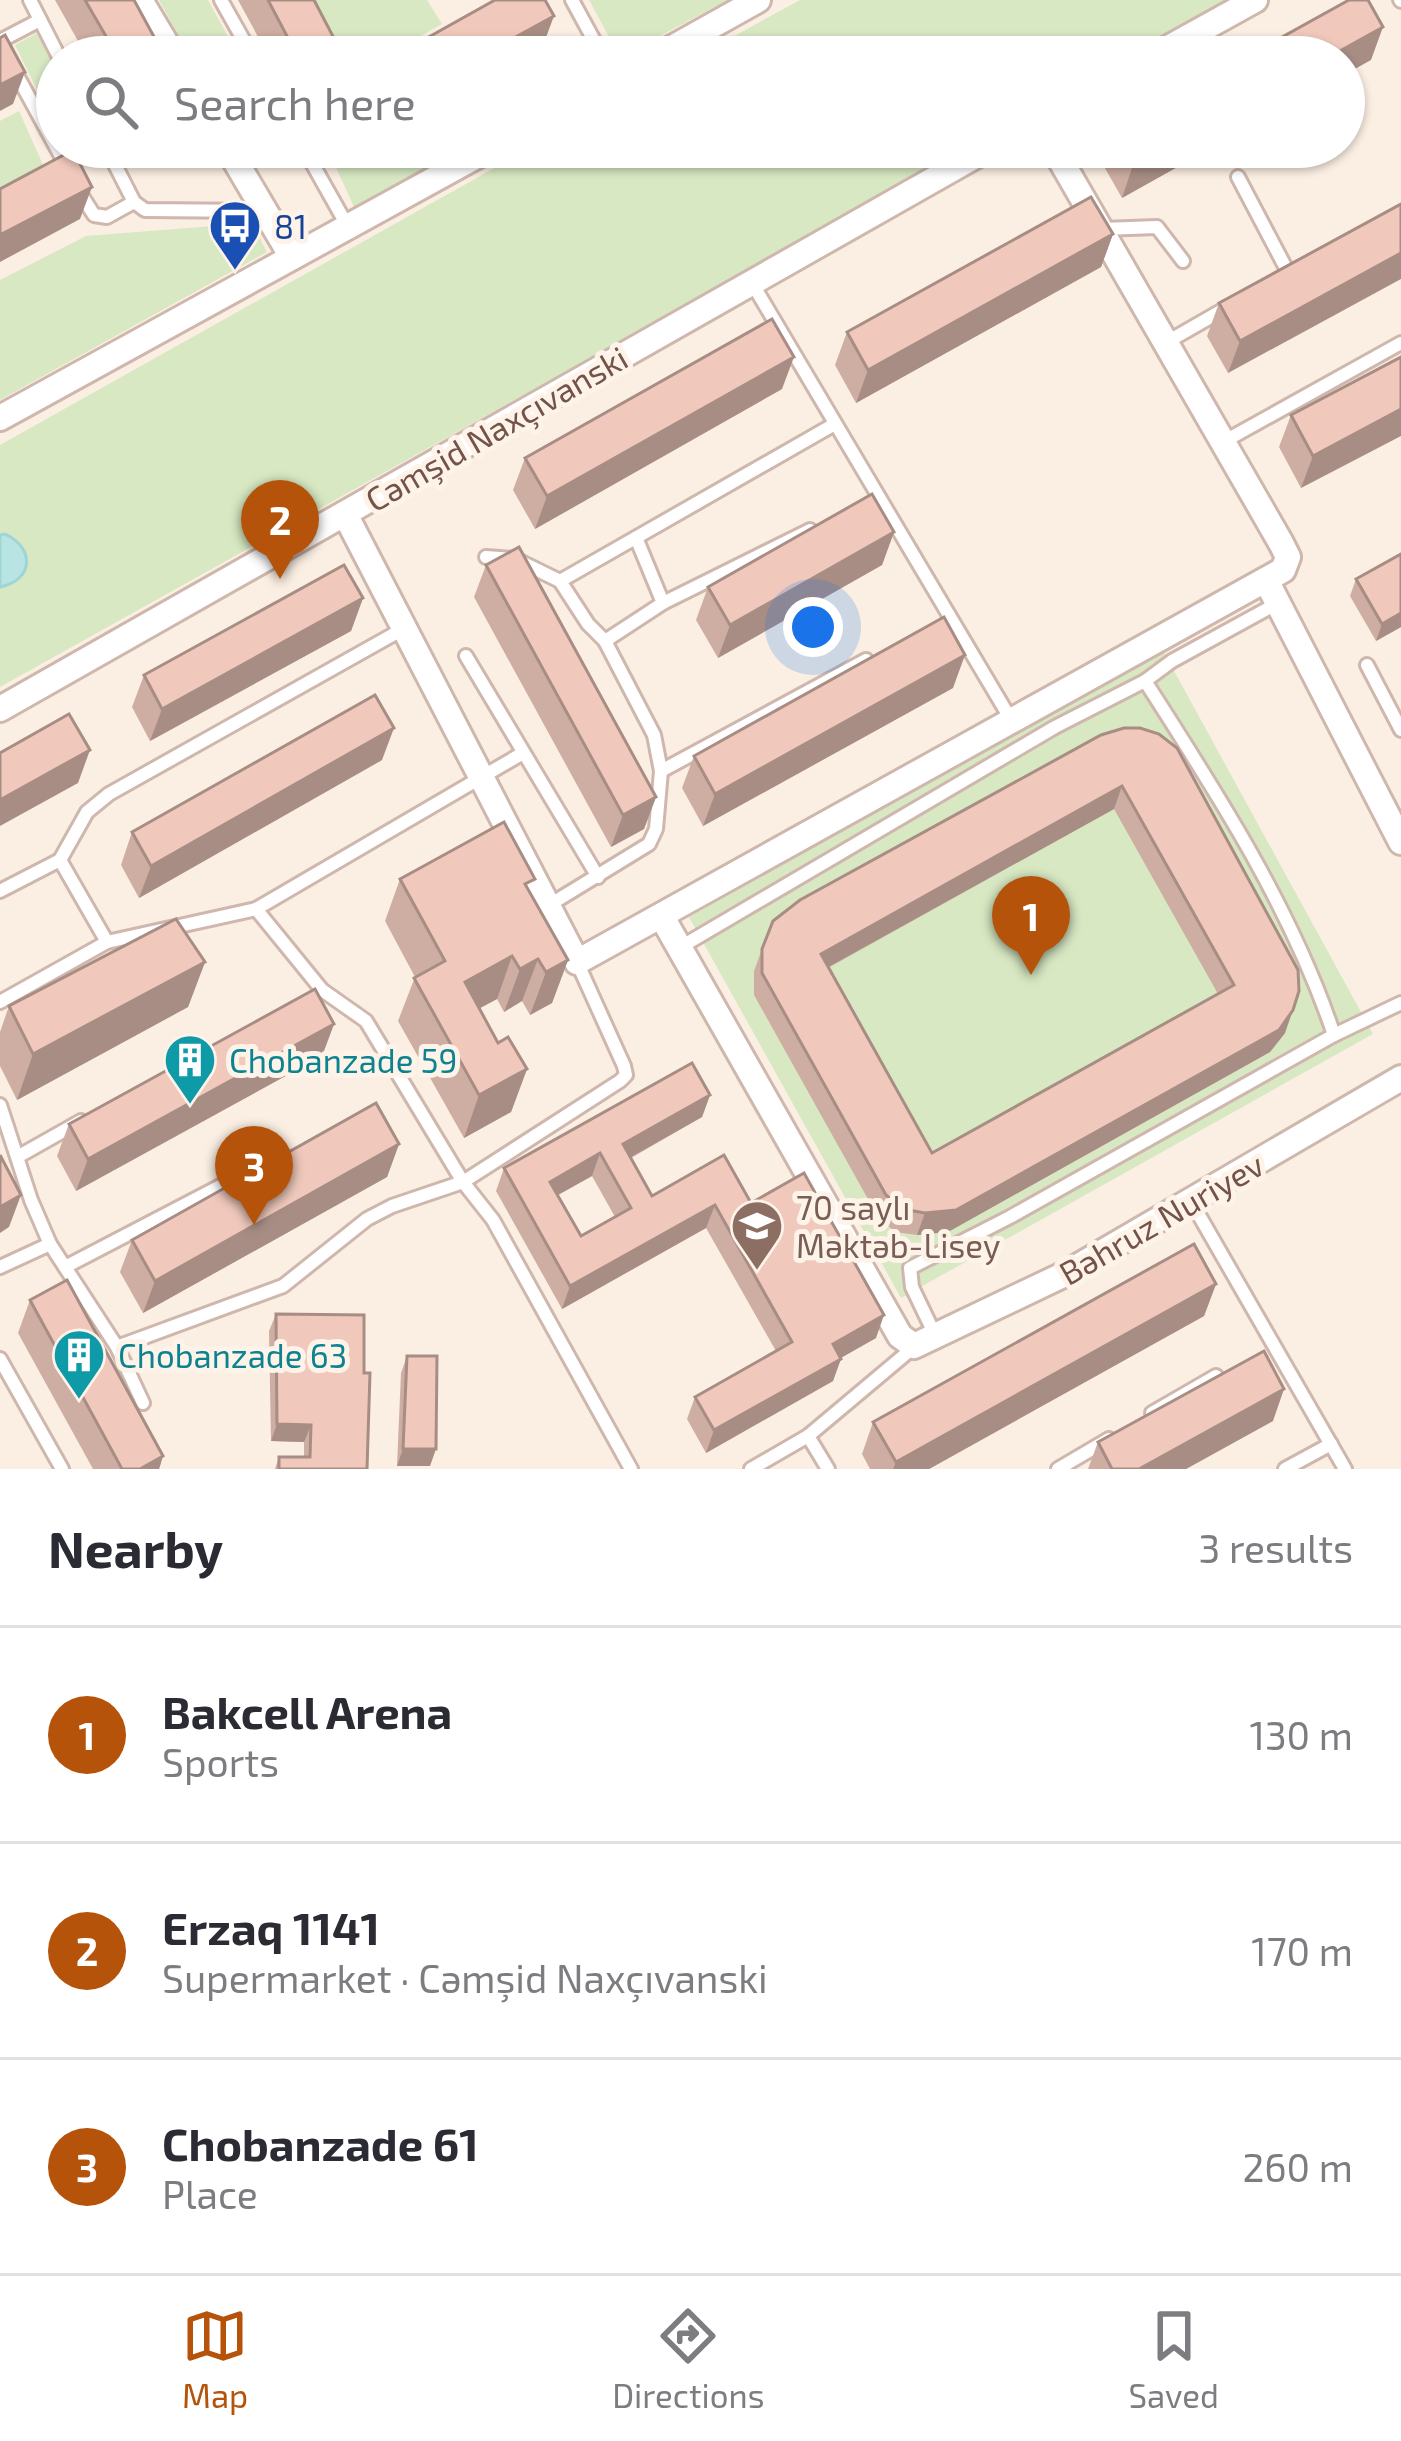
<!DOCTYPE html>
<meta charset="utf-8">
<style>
:root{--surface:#fff;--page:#f7f7f7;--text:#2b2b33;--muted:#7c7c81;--line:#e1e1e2;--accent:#b45309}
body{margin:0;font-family:"Exo 2",sans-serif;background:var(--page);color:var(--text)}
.you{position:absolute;left:813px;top:627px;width:42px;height:42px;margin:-30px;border:9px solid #fff;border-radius:50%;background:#1a73e8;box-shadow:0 0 0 18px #1a73e833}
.badge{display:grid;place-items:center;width:78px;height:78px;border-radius:50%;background:var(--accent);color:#fff;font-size:39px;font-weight:700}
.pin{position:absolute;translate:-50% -99px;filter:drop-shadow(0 3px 6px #0008)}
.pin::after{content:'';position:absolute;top:63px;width:42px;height:36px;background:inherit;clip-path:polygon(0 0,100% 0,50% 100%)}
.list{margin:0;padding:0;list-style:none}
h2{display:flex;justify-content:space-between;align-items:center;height:156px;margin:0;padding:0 48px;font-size:51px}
h2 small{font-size:39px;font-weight:400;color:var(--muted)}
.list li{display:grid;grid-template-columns:78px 1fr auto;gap:36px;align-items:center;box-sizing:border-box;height:216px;padding:0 48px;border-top:3px solid var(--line)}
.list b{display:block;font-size:45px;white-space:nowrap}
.list p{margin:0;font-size:39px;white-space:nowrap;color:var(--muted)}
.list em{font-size:39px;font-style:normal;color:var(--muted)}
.icon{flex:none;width:66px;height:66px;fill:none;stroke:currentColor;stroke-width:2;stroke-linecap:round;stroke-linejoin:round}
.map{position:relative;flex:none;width:1401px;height:1469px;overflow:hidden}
.search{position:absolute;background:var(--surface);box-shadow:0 3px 9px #0004;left:36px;right:36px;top:36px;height:132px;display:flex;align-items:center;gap:30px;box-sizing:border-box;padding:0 42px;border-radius:66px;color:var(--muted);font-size:45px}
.sheet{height:804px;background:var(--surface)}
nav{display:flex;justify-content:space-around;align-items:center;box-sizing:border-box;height:168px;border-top:3px solid var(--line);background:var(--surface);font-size:33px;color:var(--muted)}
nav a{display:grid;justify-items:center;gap:6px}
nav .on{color:var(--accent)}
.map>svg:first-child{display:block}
</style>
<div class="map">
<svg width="1401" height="1469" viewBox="0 0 1401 1469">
<rect width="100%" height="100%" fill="#fbefe3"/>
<g fill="#d7e8c2">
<path d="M159,0H208L239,57H190Z"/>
<path d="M302,0H427L442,24L383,57H331Z"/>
<path d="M589,0H728L620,57Z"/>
<path d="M800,0H1226L1125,57H696Z"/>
<path d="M37,33L57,71V131L15,45Z"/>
<path d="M19,111L44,167L0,190V121Z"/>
<path d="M364,147H466L355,209L334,163Z"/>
<path d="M532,147H967L565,388L525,394L0,687V445Z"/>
<path d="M252,223L267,252L0,400V280L86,236Z"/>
<path d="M1162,649L1373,1034L901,1298L689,917Z"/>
</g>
<path fill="#b9e4e4" stroke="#9fd5d6" stroke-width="3" d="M5,534C35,548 34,580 0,587V535Z"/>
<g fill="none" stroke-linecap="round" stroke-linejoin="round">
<g stroke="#cfb7ad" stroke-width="18">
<g id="service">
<path d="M30,0L59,57"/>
<path d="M221,0L253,57"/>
<path d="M572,0L603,57"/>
<path d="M1400,0L1401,1"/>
<path d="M0,41L40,20"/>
<path d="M0,44L68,169"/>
<path d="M106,147L134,202L145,210L263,211"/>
<path d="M303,147L348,227"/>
<path d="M1238,177L1288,272"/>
<path d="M80,193L94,215L107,217L134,202"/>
<path d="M1102,229L1157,227L1183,261"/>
<path d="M752,283L1013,723"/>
<path d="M1167,342L1228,307"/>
<path d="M1223,442L1401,343"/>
<path d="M637,540L663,603"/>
<path d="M486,557L515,559L560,581"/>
<path d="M605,641L663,603L810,530"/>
<path d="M466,656L598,877"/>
<path d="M1367,665L1401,730"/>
<path d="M1145,681L1172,661L1278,603"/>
<path d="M661,771L866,660"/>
<path d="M60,860L87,812L109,794L403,629"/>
<path d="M0,891L60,860L107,942L256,909L322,990L366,1021L463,1182L493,1220L631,1469"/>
<path d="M546,907L649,844L656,829L661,771L654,735L605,641L588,624L560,581L833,425"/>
<path d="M256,909L523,753"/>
<path d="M679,948L1055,727L1145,681C1217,793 1292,909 1334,1035L1010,1217L910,1268L912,1287L935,1335"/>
<path d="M0,1002L107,942"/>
<path d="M1334,1035L1401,1003"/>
<path d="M0,1105L31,1200L50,1244L117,1347L143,1403"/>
<path d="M19,1156L81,1121"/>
<path d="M1192,1203L1345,1469"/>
<path d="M0,1267L50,1244"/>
<path d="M65,1267L280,1155"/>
<path d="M117,1347L283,1286L367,1219L392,1206L463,1182L620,1081L626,1075L624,1066L577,962"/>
<path d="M0,1359L62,1469"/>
<path d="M1152,1413L1216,1376"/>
<path d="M808,1436L828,1469"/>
<path d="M751,1469L808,1436L914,1347"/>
<path d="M1058,1469L1109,1439"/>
<path d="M1285,1469L1331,1444"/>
</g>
</g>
<g stroke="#cfb7ad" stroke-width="30">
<g id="minor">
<path d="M140,0L174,57"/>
<path d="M656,57L758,0"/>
<path d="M1152,57L1255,0"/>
<path d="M227,147L292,257"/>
<path d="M0,418L493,147"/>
<path d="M345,514L577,962L1283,570L1288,557L1281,543L1053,147"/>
<path d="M1266,580L1401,842"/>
<path d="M0,709L991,147"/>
<path d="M662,917L900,1336L914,1346L1065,1274L1401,1078"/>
</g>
</g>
<use href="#service" stroke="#fff" stroke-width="12"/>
<use href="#minor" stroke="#fff" stroke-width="24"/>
</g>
<g fill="#ceada2" fill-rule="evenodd">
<path d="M55,0H134L165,57H87Z"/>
<path d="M238,0H314L332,57H269Z"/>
<path d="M138,147H186L150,168Z"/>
<path d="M325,147H364L334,164Z"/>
<path d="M1108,147H1213L1122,198L1102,163Z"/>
<path d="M1401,204L1228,373L1207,336L1219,303Z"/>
<path d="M1113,234L1101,267L856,403L835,365L847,332Z"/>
<path d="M1401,357L1301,488L1279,447L1291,415Z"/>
<path d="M782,389L535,529L513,490L525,458Z"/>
<path d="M894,532L882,565L718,658L696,620L708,587Z"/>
<path d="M486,565L656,797L644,829L611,847L474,597Z"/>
<path d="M1356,579L1401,627L1376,641L1350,596Z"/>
<path d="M363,598L351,631L150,741L132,707L144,675Z"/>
<path d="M953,688L703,826L682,788L694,756Z"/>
<path d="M1101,735L1285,1033L1270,1052L948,1232L917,1235L895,1232L878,1217L754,995V971L762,949ZM1114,809L1218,994L932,1153L828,968Z"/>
<path d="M382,760L139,898L121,865L132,832Z"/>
<path d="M400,879L530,893L568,960L552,1003L530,1015L522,1001L504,1012L497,999L479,1008L498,1043L527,1069L511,1112L464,1138L398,1021L415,977L385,921Z"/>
<path d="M205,962L188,1007L17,1100L0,1066V1032L9,1006Z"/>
<path d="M334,1024L322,1056L76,1191L57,1156L69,1124Z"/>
<path d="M710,1095L702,1117L631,1158L652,1196L751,1203L876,1338L840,1358L833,1381L706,1453L687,1419L695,1397L776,1351L706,1228L562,1309L496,1191L504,1168ZM592,1176L615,1217L581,1236L557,1195Z"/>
<path d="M399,1144L387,1177L143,1313L120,1272L132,1240Z"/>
<path d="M1216,1284L1204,1316L929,1469H870L862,1454L873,1422Z"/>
<path d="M30,1300L163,1456L159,1469H93L18,1333Z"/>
<path d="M276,1314L364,1373L367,1469H275L279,1457H304V1442L271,1441L269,1331Z"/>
<path d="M407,1356L430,1466H397L401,1373Z"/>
<path d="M1273,1421L1186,1469H1088L1098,1442Z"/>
</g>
<g fill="#a88d84">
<path d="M554,16L542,48L526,57H479Z"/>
<path d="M1383,27L1371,60L1344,75V57H1329Z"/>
<path d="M337,44L332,57H312Z"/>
<path d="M25,72L13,104L0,111V85Z"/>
<path d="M158,147H186L150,168Z"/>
<path d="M340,147H364L334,164Z"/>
<path d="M1167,147H1213L1122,198L1133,165Z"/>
<path d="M92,187L80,219L0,262V235Z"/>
<path d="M1113,234L1101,267L856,403L868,370Z"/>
<path d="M1401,253V279L1228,373L1240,341Z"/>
<path d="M794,357L782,389L535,529L547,496Z"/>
<path d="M1401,409V436L1301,488L1313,456Z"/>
<path d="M894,532L882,565L718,658L730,625Z"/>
<path d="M363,598L351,631L150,741L162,709Z"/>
<path d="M1401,613V627L1376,641L1382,624Z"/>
<path d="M965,655L953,688L703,826L715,794Z"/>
<path d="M394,728L382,760L139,898L151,866Z"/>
<path d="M90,750L78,783L0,826V800Z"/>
<path d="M1122,786L1114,809L812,976L821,954Z"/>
<path d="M656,797L644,829L611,847L623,815Z"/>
<path d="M512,956L497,999L449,1025L465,982Z"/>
<path d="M538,959L522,1001L504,1012L520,969Z"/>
<path d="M568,960L552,1003L530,1015L546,972Z"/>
<path d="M205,962L188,1007L17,1100L33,1054Z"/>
<path d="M1293,1010L1285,1033L1270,1052L948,1232L917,1235L925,1213Z"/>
<path d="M334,1024L322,1056L76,1191L88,1159Z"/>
<path d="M527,1069L511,1112L464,1138L479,1095Z"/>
<path d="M710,1095L702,1117L615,1166L623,1144Z"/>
<path d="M399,1144L387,1177L143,1313L155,1281Z"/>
<path d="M600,1153L592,1176L542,1204L550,1182Z"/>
<path d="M21,1195L9,1227L0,1233V1207Z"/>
<path d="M715,1205L706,1228L562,1309L570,1286Z"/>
<path d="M1216,1284L1204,1316L929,1469H893L896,1462Z"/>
<path d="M884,1315L876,1338L825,1367L833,1344Z"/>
<path d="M841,1359L833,1381L706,1453L714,1430Z"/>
<path d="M1284,1389L1273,1421L1186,1469H1139Z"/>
<path d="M277,1424L311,1425L304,1442L271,1441Z"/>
<path d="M403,1449H436L430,1466H397Z"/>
<path d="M163,1456L159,1469H140Z"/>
</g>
<g fill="#f0c9bc" stroke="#a88d84" stroke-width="3" fill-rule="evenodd">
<path d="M85,0H134L165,57H118Z"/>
<path d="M268,0H314L337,44L312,57H298Z"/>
<path d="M495,0H545L554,16L479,57H393Z"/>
<path d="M1349,0H1368L1383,27L1329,57H1246Z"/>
<path d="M5,35L25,72L0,85V38Z"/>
<path d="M1123,147H1167L1133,165Z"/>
<path d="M73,150L92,187L0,235V189Z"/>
<path d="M1091,197L1113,234L868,370L847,332Z"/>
<path d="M1401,204V253L1240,341L1219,303Z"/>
<path d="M772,319L794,357L547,496L525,458Z"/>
<path d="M1401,357V409L1313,456L1291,415Z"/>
<path d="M872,494L894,532L730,625L708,587Z"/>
<path d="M519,547L656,797L623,815L486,565Z"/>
<path d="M1401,554V613L1382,624L1356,579Z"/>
<path d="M344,565L363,598L162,709L144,675Z"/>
<path d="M944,617L965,655L715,794L694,756Z"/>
<path d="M375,695L394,728L151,866L132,832Z"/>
<path d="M69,714L90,750L0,800V753Z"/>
<path d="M1124,728H1140L1159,734L1177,748L1298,970L1299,991L1293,1010L1279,1030L956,1210L925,1213L903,1209L886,1195L762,973V949L773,921L800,900L1101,735ZM1122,786L1234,985L932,1153L821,954Z"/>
<path d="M504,822L535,879L525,884L568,960L546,972L538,959L520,969L512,956L465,982L498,1043L508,1037L527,1069L479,1095L414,978L445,961L400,879Z"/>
<path d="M176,919L205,962L33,1054L9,1006Z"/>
<path d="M315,989L334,1024L88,1159L69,1124Z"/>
<path d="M692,1063L710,1095L623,1144L652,1196L724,1155L751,1203L804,1173L884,1315L833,1344L841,1359L714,1430L695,1397L792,1342L715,1205L570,1286L504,1168ZM600,1153L631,1208L581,1236L550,1182Z"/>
<path d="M376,1103L399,1144L155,1281L132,1240Z"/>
<path d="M0,1155L21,1195L0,1207Z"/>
<path d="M1194,1244L1216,1284L896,1462L873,1422Z"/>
<path d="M67,1280L163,1456L140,1469H122L30,1300Z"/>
<path d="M276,1314L364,1315V1373H370L367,1469H279V1457H310L311,1425L277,1424Z"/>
<path d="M1264,1351L1284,1389L1139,1469H1112L1098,1442Z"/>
<path d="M407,1356H437L436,1449H403Z"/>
</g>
<defs>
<g id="bus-pin" transform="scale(2.7)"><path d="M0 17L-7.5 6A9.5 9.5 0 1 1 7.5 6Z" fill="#1a4fb4" stroke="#fef3e9"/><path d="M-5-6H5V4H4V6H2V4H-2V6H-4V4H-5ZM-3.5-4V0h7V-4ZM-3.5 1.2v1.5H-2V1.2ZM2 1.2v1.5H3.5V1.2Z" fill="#fff"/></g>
<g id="building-pin" transform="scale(2.7)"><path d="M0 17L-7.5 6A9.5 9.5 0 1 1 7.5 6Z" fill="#0f9aa8" stroke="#fef3e9"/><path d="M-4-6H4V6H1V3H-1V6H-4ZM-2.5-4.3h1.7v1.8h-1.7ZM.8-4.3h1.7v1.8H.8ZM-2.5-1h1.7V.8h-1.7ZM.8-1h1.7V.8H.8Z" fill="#fff"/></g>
<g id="school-pin" transform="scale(2.7)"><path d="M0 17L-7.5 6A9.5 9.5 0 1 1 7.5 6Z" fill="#8d6e63" stroke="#fef3e9"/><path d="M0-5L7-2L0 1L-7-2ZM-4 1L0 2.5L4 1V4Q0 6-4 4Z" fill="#fff"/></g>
</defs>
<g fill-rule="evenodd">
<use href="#bus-pin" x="235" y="226"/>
<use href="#building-pin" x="190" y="1060"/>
<use href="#school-pin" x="757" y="1226"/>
<use href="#building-pin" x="79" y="1355"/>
</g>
<g text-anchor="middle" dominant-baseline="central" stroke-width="10" stroke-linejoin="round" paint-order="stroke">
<g font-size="33" fill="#164399" stroke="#fef3e9" text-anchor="start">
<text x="274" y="226">81</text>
</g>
<g font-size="33" fill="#73534a" stroke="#fef3e9">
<text transform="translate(496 428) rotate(-30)">Cəmşid Naxçıvanski</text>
<text transform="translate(1161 1218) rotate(-30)">Bəhruz Nuriyev</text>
</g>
<g font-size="33" fill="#0d838f" stroke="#fef3e9" text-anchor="start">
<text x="229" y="1060">Chobanzade 59</text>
<text x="118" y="1355">Chobanzade 63</text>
</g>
<g font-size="33" fill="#785e54" stroke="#fef3e9" text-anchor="start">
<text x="796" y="1207">70 saylı<tspan x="796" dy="38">Məktəb-Lisey</tspan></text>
</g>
</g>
</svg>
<div class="you"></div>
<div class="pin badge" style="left:1031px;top:975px">1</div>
<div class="pin badge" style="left:280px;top:579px">2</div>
<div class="pin badge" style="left:254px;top:1225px">3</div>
<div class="search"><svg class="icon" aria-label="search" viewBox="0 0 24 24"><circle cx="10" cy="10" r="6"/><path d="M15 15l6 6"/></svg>Search here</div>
</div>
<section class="sheet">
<h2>Nearby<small>3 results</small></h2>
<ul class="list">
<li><span class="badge">1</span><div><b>Bakcell Arena</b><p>Sports</p></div><em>130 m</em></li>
<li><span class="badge">2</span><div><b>Erzaq 1141</b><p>Supermarket · Cəmşid Naxçıvanski</p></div><em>170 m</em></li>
<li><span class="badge">3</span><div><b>Chobanzade 61</b><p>Place</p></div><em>260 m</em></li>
</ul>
</section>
<nav>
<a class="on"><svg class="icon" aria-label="map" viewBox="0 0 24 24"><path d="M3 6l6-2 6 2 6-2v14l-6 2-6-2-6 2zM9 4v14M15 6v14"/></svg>Map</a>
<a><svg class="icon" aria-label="directions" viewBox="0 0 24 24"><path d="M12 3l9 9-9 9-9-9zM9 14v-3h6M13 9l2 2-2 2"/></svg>Directions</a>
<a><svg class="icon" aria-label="saved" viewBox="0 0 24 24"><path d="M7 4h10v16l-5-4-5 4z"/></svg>Saved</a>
</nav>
